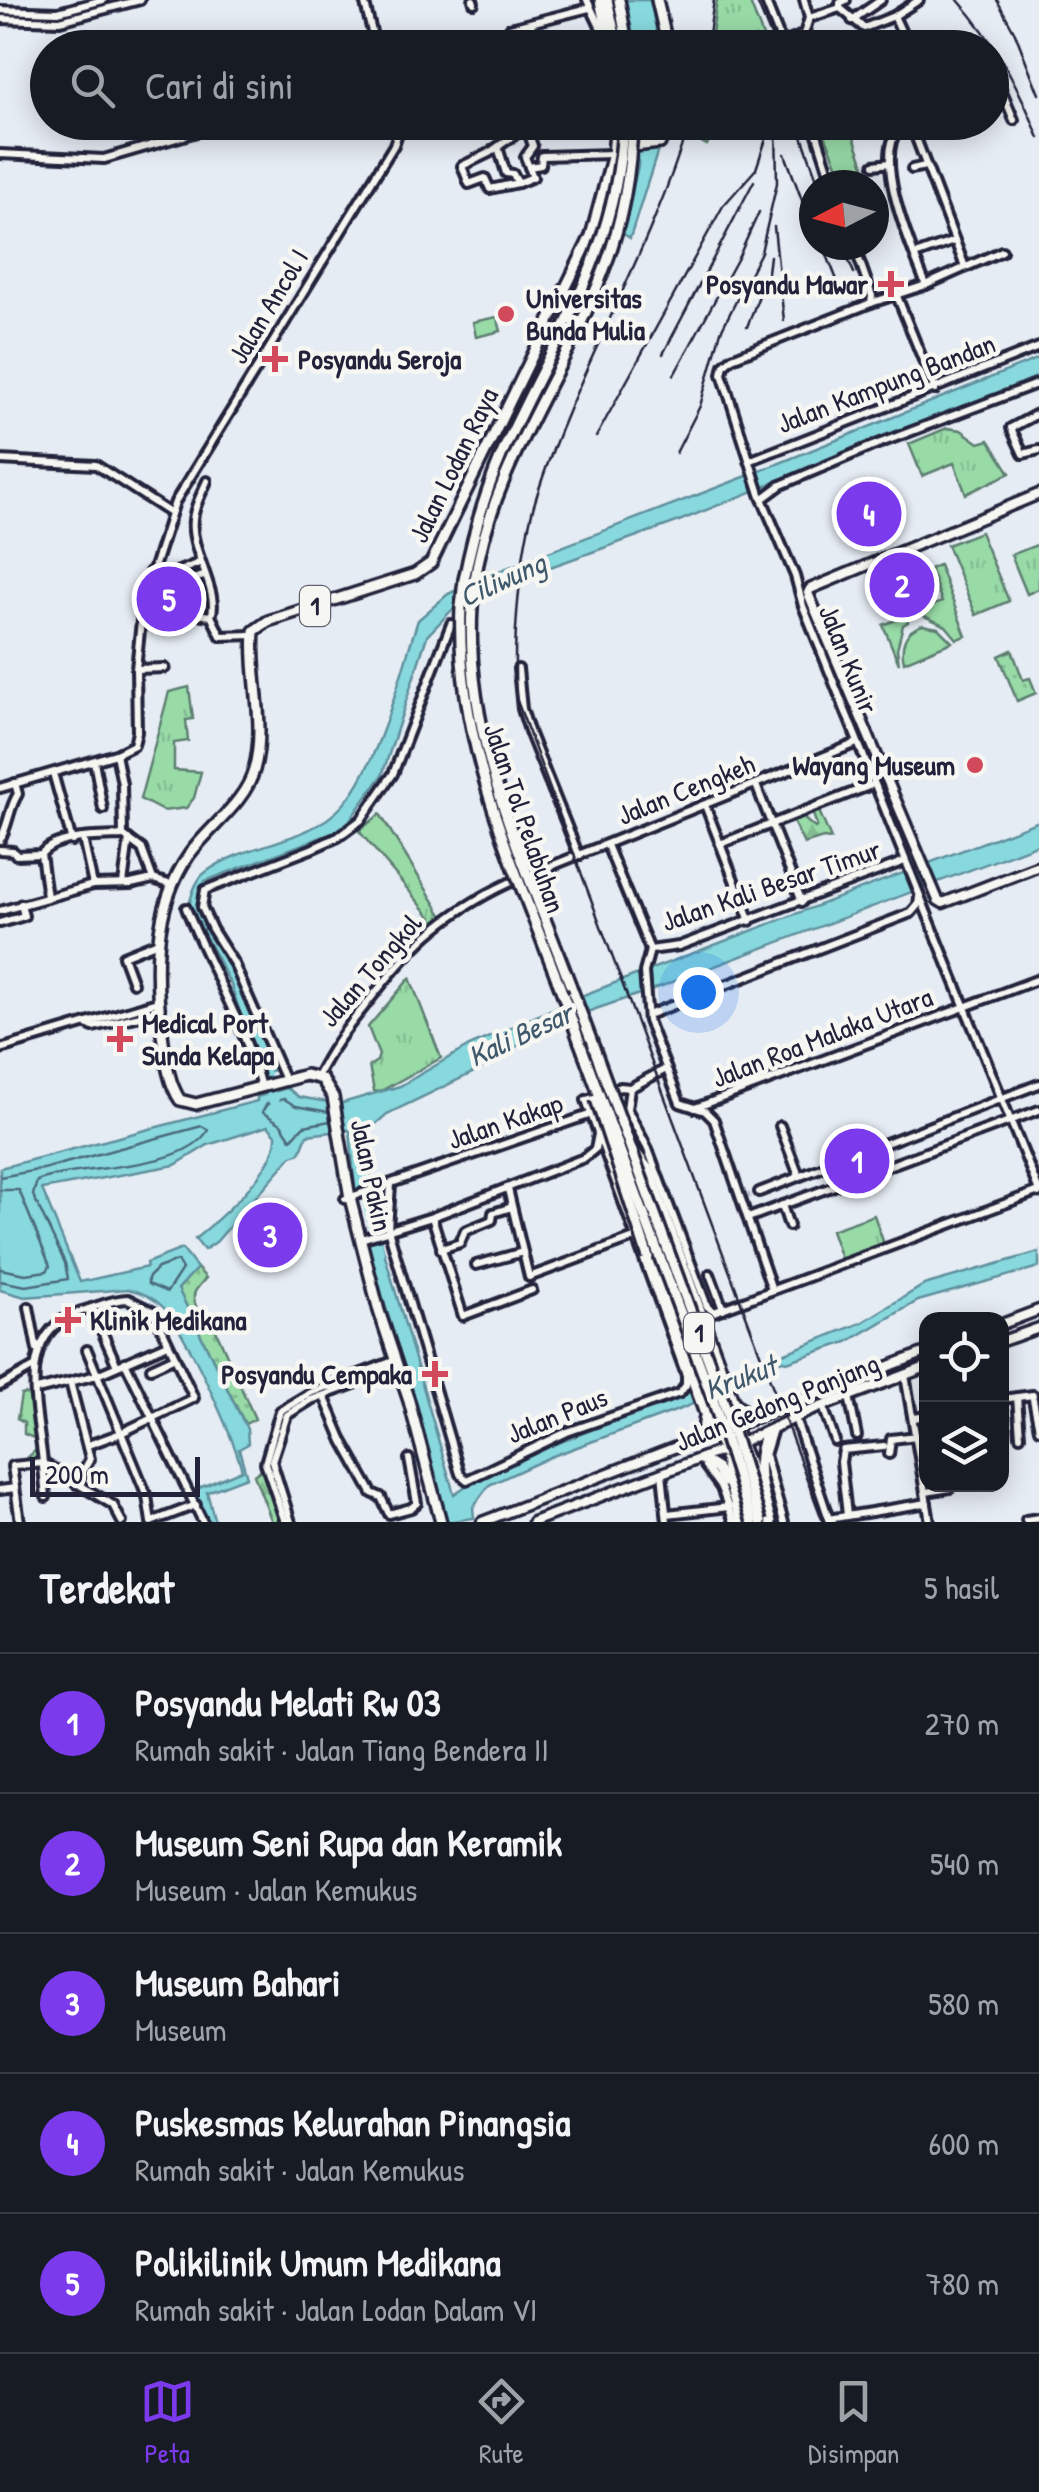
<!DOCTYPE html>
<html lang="id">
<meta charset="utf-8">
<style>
:root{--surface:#171b24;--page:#242831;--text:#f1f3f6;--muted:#9ea1a6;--line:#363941;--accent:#7c3aed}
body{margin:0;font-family:"Patrick Hand",sans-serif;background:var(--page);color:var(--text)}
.controls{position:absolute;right:30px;bottom:30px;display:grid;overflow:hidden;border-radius:20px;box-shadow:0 5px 25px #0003}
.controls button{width:90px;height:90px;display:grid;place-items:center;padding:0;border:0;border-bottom:2px solid var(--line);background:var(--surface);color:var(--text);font:50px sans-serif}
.compass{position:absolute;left:799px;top:170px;width:90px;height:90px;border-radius:50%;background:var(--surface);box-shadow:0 5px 25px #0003;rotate:264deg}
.scale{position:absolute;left:30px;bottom:25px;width:170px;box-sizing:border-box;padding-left:10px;border:5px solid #22223b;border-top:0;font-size:28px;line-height:35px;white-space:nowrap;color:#22223b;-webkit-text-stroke:8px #f6f6f2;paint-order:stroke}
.you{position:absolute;left:698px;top:992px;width:35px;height:35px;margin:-25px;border:8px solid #fff;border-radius:50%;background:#1a73e8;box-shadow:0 0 0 15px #1a73e833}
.badge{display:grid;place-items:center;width:65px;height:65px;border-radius:50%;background:var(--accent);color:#fff;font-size:32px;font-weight:700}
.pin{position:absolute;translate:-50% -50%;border:5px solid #fff;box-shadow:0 2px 10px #0006}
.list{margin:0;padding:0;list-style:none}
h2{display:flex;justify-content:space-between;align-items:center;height:130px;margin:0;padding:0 40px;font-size:42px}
h2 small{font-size:32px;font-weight:400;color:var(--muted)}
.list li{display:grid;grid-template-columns:65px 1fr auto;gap:30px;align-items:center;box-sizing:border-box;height:140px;padding:0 40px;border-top:2px solid var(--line)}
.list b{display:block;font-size:38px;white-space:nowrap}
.list p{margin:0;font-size:32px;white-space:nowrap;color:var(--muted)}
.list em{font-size:32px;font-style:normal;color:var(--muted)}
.icon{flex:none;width:55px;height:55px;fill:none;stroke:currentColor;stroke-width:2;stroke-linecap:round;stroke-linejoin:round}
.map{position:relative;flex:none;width:1039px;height:1522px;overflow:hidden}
.search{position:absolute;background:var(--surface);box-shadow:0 5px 25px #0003;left:30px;right:30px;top:30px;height:110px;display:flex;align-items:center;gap:25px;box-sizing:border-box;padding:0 35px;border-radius:55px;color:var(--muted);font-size:38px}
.sheet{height:830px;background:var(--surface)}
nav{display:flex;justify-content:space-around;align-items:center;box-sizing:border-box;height:140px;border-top:2px solid var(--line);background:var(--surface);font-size:28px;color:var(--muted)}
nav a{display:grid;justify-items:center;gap:5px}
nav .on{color:var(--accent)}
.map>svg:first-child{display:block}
</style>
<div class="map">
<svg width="1039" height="1522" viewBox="0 0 1039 1522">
<defs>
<pattern id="grass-tufts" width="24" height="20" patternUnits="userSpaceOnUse" patternTransform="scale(2.5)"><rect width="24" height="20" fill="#98dba7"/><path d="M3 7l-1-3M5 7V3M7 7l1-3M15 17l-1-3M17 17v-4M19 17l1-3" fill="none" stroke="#83bc91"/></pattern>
<pattern id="forest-firs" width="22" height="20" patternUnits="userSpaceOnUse" patternTransform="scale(2.5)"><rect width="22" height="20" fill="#98dba7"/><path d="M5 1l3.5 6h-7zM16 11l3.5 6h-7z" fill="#83bc91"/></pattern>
<pattern id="park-dots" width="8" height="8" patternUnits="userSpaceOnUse" patternTransform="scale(2.5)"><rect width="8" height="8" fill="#98dba7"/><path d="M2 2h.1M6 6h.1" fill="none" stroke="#83bc91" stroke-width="1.8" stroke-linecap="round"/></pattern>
</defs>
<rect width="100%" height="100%" fill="#e6ecf4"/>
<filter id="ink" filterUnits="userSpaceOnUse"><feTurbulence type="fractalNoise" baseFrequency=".01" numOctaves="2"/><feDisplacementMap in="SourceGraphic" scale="20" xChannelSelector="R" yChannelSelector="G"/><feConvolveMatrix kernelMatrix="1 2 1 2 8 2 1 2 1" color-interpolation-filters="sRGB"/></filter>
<g filter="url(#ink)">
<g fill="url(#grass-tufts)" stroke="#5d7e71" stroke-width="2.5">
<path d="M717,0H749L767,47H710Z"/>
<path d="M693,123H717L707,145L690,136Z"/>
<path d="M947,428L961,430L979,443L989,440L1010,473L966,494L954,463L922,476L909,444Z"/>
<path d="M980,532L1009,601L976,615L947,545Z"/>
<path d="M1039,544V589L1027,594L1011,555Z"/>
<path d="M189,687L193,719L186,720L188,741L174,743V770L201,772L194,798L186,808L163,811L140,799L169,692Z"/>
<path d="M380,814L444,918L436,923L359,831Z"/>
<path d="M410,978L441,1058L379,1092L374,1091L369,1066L377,1061L379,1055L368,1027Z"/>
<path d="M874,1215L884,1244L841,1259L831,1230Z"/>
</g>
<g fill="url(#forest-firs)" stroke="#5d7e71" stroke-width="2.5">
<path d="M819,811L831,839L823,838L804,844L793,822L803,818L815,828L817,826L813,814Z"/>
<path d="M25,1394L36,1400L42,1459L25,1460L36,1450V1439L24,1434V1423L17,1419L21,1395Z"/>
<path d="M263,1468L287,1522H272L254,1475Z"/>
</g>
<g fill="url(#park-dots)" stroke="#5d7e71" stroke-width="2.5">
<path d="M1012,650L1023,680L1030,678L1036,693L1017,701L999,656Z"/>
<path d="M197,1268L206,1278C194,1291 190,1294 198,1311L207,1310L255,1419L245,1424L178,1289Z"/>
</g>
<g fill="#98dba7" stroke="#5d7e71" stroke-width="2.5">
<path d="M820,123H849L865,168L843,179Z"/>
<path d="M497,317L501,331L476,337L473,322Z"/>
<path d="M914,561L928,596L917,601L903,566Z"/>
<path d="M939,565L966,636L957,639L946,626L924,616L921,610L942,602L930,569Z"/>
<path d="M888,572L902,607L890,611L876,576Z"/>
<path d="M906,616L908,622L903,625L897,649L899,664L883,625Z"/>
<path d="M922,625L938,628L952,642L904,662C900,645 905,631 922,625Z"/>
</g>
<g fill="#88d9de" stroke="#5f909d" stroke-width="2.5">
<path d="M622,0H650L660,47H633Z"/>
<path d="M639,123H660L658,150L630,238L622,233L638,166Z"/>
<path d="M1039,358V376L674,523L488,589L451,611L427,636L382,776L343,829L205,881L198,897L200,910L248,999L278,1069L260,1074L231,985L189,905C192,894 196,879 206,872C248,841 307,845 343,805C380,763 400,674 418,620L448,594L486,576L760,471Z"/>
<path d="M1039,821V844L654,989L549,1025L489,1065L387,1114L370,1129L367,1147L373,1187L355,1190L350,1130L307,1135L300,1153L292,1156L216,1242L204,1250L195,1239C219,1219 278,1168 276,1135L268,1126L208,1145L175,1165L42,1189L80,1282L147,1267L146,1263L182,1249L197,1268L178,1289L247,1429L248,1444L239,1449L247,1477L207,1492L215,1522H206L192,1491L242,1470C233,1436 186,1331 163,1307C153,1297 142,1292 128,1289L25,1297L0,1290V1168L257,1101V1097L287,1088L299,1097L339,1104L400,1086L469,1046L586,994Z"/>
<path d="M380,1238L454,1494L488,1471L861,1323L924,1285L1039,1252V1267L918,1301L847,1342L787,1362L782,1360L686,1407L550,1457L489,1485L473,1507L474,1518L446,1522L414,1400L366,1242Z"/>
</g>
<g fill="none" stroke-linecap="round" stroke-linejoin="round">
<g stroke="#4b6b7c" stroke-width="2.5">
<path d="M329,1112L296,1106L284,1099L267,1104L262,1112L281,1124L291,1139L304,1126L330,1121"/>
<path d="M0,1177L43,1169L202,1126L208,1130C184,1172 80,1164 37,1181L33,1195L65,1263L68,1279L26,1286L0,1281"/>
<path d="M0,1190H19L50,1266L47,1271L26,1274L0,1269"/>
<path d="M177,1261L182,1269L167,1292L148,1284V1278L158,1268Z"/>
</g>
<g stroke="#88d9de" stroke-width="10">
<path d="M261,1062L274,1102"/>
<path d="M364,1186L379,1252"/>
</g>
<path stroke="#bfc4cf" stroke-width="6" stroke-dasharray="6 3" stroke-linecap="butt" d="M745,1197L759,1192"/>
<g stroke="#22223b" stroke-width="14">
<g id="minor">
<path d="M364,0L376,48"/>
<path d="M473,0L474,3"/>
<path d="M587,0L605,37"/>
<path d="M765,0L784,48"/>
<path d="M804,0L809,18"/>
<path d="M840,8L864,28L894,16L919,0"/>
<path d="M0,10L58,12L103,0"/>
<path d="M894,16L909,48"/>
<path d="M809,18L840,8V3L846,0"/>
<path d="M0,19L60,21L140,0"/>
<path d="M852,20L881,0"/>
<path d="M531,23L535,48"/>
<path d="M782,44L804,34L809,18"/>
<path d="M514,48L510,28L589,8"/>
<path d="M887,48L906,37"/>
<path d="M992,67L1014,120"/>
<path d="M813,122L833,185"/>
<path d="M899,128C872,160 912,249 926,285"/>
<path d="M899,128L911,122"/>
<path d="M916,138L965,267"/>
<path d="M498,147L506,173L513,174L518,183L533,177L525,157L533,146L526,126"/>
<path d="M0,154L104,159L231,122"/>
<path d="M874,165L890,163"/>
<path d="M529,167L541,165L542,156L612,154"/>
<path d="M912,169L925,166"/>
<path d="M518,183L490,189L485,178L469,184L462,166L489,153L533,122"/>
<path d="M854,245L872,296L871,303"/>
<path d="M915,255L954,241"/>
<path d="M897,296L935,390"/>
<path d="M1039,413L1011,428L1023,454L1039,450"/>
<path d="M0,460L96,465L170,513"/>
<path d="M749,461L1039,347"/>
<path d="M207,481C202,493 194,506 193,520C189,549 221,594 211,616"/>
<path d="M762,499L781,485L870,447L1039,383"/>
<path d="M150,572L174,573L199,563"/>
<path d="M147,584L170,585L204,576"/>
<path d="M143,602C167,606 188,614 211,616"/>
<path d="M211,616L221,636L253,635"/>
<path d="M137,669L165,668"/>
<path d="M518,669L522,709L530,734L579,856"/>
<path d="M116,754L122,784L123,835L142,849L153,879"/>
<path d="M94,761L103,809"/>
<path d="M53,773L72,841"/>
<path d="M756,785L802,902"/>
<path d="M0,788L116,754L134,745L137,732L136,669L143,602L175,502L394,145L397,136L395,122"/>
<path d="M705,805L750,921"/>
<path d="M83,839L93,885"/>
<path d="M0,840C9,825 9,807 18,794L15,783"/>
<path d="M720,844L874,784"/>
<path d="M607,845L650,950"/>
<path d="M0,850L13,851L16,855L41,854C56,835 101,837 124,836"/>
<path d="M41,854L47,897"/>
<path d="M123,884L129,839"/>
<path d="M186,908C210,968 244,1023 261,1087"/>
<path d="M0,911L93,885L131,884L153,879L172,885"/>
<path d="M0,923L24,916L21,904"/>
<path d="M650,950L644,972L648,1021L680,1103L705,1111L714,1120L772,1290"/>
<path d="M650,950L679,946L905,861"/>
<path d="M133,983L123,956L158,942"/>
<path d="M648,1015L911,913L918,905L919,897"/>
<path d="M87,1024L93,1027L158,1012"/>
<path d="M0,1049L157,1002"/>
<path d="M666,1069L630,1088L627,1109L648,1149L707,1306L714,1312L1039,1191L803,606L795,576L760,494L722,374L724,365L732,358L871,303L926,285L1002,251"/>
<path d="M317,1077C330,1050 346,1029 364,1007C410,948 441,915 509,883L857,743"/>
<path d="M285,1080L234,964L212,929L202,907L205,890L311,849L338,837L361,820L393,774L451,624"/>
<path d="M607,1092L620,1087L630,1088"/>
<path d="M695,1108L1039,979"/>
<path d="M780,1126L799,1176"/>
<path d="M391,1184L388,1229L460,1474L467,1480L567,1432L680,1393L686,1385V1375L586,1100L596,1097"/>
<path d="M508,1189L529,1277L634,1238"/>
<path d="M759,1192L1039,1084"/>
<path d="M345,1199L618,1105"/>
<path d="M782,1205L789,1226"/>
<path d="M432,1217L463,1316L532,1290"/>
<path d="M748,1218L1039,1110"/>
<path d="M361,1239L432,1217L584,1158L595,1149L598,1134"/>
<path d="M441,1249L460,1243L465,1231L492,1220L493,1213L512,1207"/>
<path d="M476,1265L523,1252"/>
<path d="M710,1274L723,1309"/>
<path d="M29,1307L37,1350"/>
<path d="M92,1308L117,1366"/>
<path d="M87,1350L147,1496L151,1522"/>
<path d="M125,1362L203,1522"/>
<path d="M151,1368L175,1357"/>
<path d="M905,1375L930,1522"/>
<path d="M70,1382L90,1459L76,1484"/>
<path d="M0,1386L34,1367"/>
<path d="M37,1390L97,1375L168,1344"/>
<path d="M324,1396L343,1441L372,1493L381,1497L389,1514L411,1508L417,1503L409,1459"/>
<path d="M849,1396L857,1436"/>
<path d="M1017,1397L1020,1436"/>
<path d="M1002,1399L1033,1395"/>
<path d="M1033,1399L1039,1429"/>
<path d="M823,1406L835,1441"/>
<path d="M795,1418L830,1522"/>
<path d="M914,1418L926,1416"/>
<path d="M773,1429L765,1455L784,1522"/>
<path d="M889,1454L891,1439L917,1436"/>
<path d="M43,1463C38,1408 13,1333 82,1311C97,1307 112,1299 128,1299L154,1312L194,1398L121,1433L88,1445"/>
<path d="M705,1466L721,1488L734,1522"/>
<path d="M43,1467L46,1497"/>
<path d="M662,1473L667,1522"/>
<path d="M0,1490L15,1488"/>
<path d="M926,1492L950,1488"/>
<path d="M667,1514L729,1507"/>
<path d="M847,1515L841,1462L843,1450L884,1446"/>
<path d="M828,1519L927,1503"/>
<path d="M1026,1520L1039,1518"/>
<path d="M20,1522L12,1466L43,1463L113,1505L122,1522"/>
<path d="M151,1522L196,1505"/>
<path d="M285,1522L265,1463L280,1411L310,1393L396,1360"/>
<path d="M291,1522L272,1461L287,1415L311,1400L398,1368"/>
</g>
</g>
<g stroke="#22223b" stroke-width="15">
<g id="major">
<path d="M1039,494L810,589L808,593L938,900L943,903L1039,866"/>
<path d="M1039,1190V1192"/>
<path d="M1002,1324L1039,1310"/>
<path d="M1002,1341L1039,1328"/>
<path d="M734,1426L926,1352"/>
<path d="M738,1444L810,1411L926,1367"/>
<path d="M482,1522L720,1430"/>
<path d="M533,1522L725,1449"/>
</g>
</g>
<g stroke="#22223b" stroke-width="16">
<g id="highway">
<path d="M600,0L610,48"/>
<path d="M607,0L618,48"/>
<path d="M619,0L628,48"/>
<path d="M657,0L668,48"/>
<path d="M626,147L660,143L667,122"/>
<path d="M461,607L464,580"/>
<path d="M472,607L475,580"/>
<path d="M570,984L594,1048"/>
<path d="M563,995L580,1043"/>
<path d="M632,1148L648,1169L733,1401L751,1419"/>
<path d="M648,1257L704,1411L724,1450L729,1482L741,1522"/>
<path d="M733,1401C731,1432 750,1465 762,1493"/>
<path d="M767,1432C752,1462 762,1492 771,1522"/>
<path d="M702,1438L705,1416"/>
<path d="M701,1459L717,1469L725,1482"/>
<path d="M441,1522L409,1401L379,1311L350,1198L333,1097L322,1079L306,1075L196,1104L180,1100C169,1084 166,1061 163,1041C154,979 151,909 189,855C209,827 245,803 254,770C267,724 250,677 254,631L268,621L415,574L431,563L591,236L613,154L616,122"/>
</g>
</g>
<use href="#minor" stroke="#f6f6f2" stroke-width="6"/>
<use href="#major" stroke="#f6f6f2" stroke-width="8"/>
<use href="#highway" stroke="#f6f6f2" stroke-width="9"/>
<g stroke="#22223b" stroke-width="2.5">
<path d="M756,0L776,48"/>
<path d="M958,0C995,41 1019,87 1039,138"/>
<path d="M997,0L1015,33L1039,94"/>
<path d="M707,48L714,0"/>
<path d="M689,122C651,252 578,367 537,495C520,548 512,642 516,698L823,1522"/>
<path d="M797,122L819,185"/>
<path d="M785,154L814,233"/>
<path d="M774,227L784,321"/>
<path d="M823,245L843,295"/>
<path d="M842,245L854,273"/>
<path d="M747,327L768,272L770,256"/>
<path d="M663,354L754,181"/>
<path d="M674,375L739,256L759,212"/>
<path d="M596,437L723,206L756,169L766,139"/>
<path d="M676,453L700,406L721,331L761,252L777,183L776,122"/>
</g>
<g stroke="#22223b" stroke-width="16" stroke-linecap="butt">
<g id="highway-bridge">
<path d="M464,580C472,538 484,496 501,456C551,343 619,251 623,122"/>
<path d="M475,580C492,466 563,377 603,272C622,224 631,173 632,122"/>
<path d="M461,607C455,745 516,869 563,995"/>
<path d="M472,607C464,739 525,863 570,984"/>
<path d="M580,1043L714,1403L752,1522"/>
<path d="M594,1048L722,1397L761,1522"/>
<path d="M596,1099L648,1257"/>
</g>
</g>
<use href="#highway-bridge" stroke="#f6f6f2" stroke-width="9"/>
</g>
</g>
<g fill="#d1495b" stroke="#f6f6f2" stroke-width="4">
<path d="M886 269h10v10h10v10h-10v10h-10v-10h-10v-10h10z"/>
<circle cx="506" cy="314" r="10"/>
<path d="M270 344h10v10h10v10h-10v10h-10v-10h-10v-10h10z"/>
<circle cx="975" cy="765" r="10"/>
<path d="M115 1024h10v10h10v10h-10v10h-10v-10h-10v-10h10z"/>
<path d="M63 1305h10v10h10v10h-10v10h-10v-10h-10v-10h10z"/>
<path d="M430 1359h10v10h10v10h-10v10h-10v-10h-10v-10h10z"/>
</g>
<g text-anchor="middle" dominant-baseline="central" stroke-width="9" stroke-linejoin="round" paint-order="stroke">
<g fill="#f6f6f2" stroke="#626272" stroke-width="2.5">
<rect x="300" y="586" width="30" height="40" rx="8"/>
<rect x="684" y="1313" width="30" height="40" rx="8"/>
</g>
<g font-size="25" font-weight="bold" fill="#22223b">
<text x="315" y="606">1</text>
<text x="699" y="1333">1</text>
</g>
<g font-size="28" font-weight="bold" fill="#22223b" stroke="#f6f6f2" text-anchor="start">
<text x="868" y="284" text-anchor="end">Posyandu Mawar</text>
<text x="526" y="298">Universitas<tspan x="526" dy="32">Bunda Mulia</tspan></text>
<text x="298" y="359">Posyandu Seroja</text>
<text x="955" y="765" text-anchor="end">Wayang Museum</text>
<text x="142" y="1023">Medical Port<tspan x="142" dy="32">Sunda Kelapa</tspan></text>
<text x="90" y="1320">Klinik Medikana</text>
<text x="412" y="1374" text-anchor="end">Posyandu Cempaka</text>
</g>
<g font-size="28" fill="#22223b" stroke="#f6f6f2">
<text transform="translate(268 306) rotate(-59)">Jalan Ancol I</text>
<text transform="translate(886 383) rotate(-21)">Jalan Kampung Bandan</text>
<text transform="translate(453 465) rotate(-64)">Jalan Lodan Raya</text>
<text transform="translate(849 659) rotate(68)">Jalan Kunir</text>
<text transform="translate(686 789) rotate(-22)">Jalan Cengkeh</text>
<text transform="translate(525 818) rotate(71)">Jalan Tol Pelabuhan</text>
<text transform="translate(771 885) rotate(-19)">Jalan Kali Besar Timur</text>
<text transform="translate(370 970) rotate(-49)">Jalan Tongkol</text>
<text transform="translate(822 1037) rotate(-21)">Jalan Roa Malaka Utara</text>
<text transform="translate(505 1121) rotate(-19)">Jalan Kakap</text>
<text transform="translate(372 1175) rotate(78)">Jalan Pakin</text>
<text transform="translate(777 1402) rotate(-22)">Jalan Gedong Panjang</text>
<text transform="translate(557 1415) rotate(-22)">Jalan Paus</text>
</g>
<g font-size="30" font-style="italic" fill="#41596c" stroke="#f6f6f2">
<text transform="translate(502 579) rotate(-24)">Ciliwung</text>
<text transform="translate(520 1034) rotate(-25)">Kali Besar</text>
<text transform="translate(740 1377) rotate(-21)">Krukut</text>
</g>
</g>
</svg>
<div class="controls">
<button><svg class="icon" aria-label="locate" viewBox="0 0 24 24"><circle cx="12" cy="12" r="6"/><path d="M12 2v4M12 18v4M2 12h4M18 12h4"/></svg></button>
<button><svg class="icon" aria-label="layers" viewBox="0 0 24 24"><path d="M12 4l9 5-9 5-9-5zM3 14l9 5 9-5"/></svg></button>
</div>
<svg class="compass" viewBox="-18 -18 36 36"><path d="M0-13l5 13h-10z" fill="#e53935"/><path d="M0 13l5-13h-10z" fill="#9ea1a6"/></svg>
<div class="scale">200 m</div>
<div class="you"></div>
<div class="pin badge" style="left:857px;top:1161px">1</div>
<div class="pin badge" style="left:902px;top:585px">2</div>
<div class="pin badge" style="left:270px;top:1235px">3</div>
<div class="pin badge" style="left:869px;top:514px">4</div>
<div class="pin badge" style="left:169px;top:599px">5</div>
<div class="search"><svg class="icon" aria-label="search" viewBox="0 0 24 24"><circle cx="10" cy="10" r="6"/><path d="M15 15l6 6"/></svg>Cari di sini</div>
</div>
<section class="sheet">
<h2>Terdekat<small>5 hasil</small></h2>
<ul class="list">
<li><span class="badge">1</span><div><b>Posyandu Melati Rw 03</b><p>Rumah sakit · Jalan Tiang Bendera II</p></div><em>270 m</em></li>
<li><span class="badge">2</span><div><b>Museum Seni Rupa dan Keramik</b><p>Museum · Jalan Kemukus</p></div><em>540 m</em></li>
<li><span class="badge">3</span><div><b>Museum Bahari</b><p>Museum</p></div><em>580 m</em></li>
<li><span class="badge">4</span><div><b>Puskesmas Kelurahan Pinangsia</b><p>Rumah sakit · Jalan Kemukus</p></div><em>600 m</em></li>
<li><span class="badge">5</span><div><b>Polikilinik Umum Medikana</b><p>Rumah sakit · Jalan Lodan Dalam VI</p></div><em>780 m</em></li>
</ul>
</section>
<nav>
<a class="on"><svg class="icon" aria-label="map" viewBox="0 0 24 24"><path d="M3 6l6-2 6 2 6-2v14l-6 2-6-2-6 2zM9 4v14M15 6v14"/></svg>Peta</a>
<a><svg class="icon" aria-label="directions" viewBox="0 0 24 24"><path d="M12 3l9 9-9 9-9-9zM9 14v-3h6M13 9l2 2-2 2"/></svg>Rute</a>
<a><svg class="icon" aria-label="saved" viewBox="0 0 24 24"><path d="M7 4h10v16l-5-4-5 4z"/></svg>Disimpan</a>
</nav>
